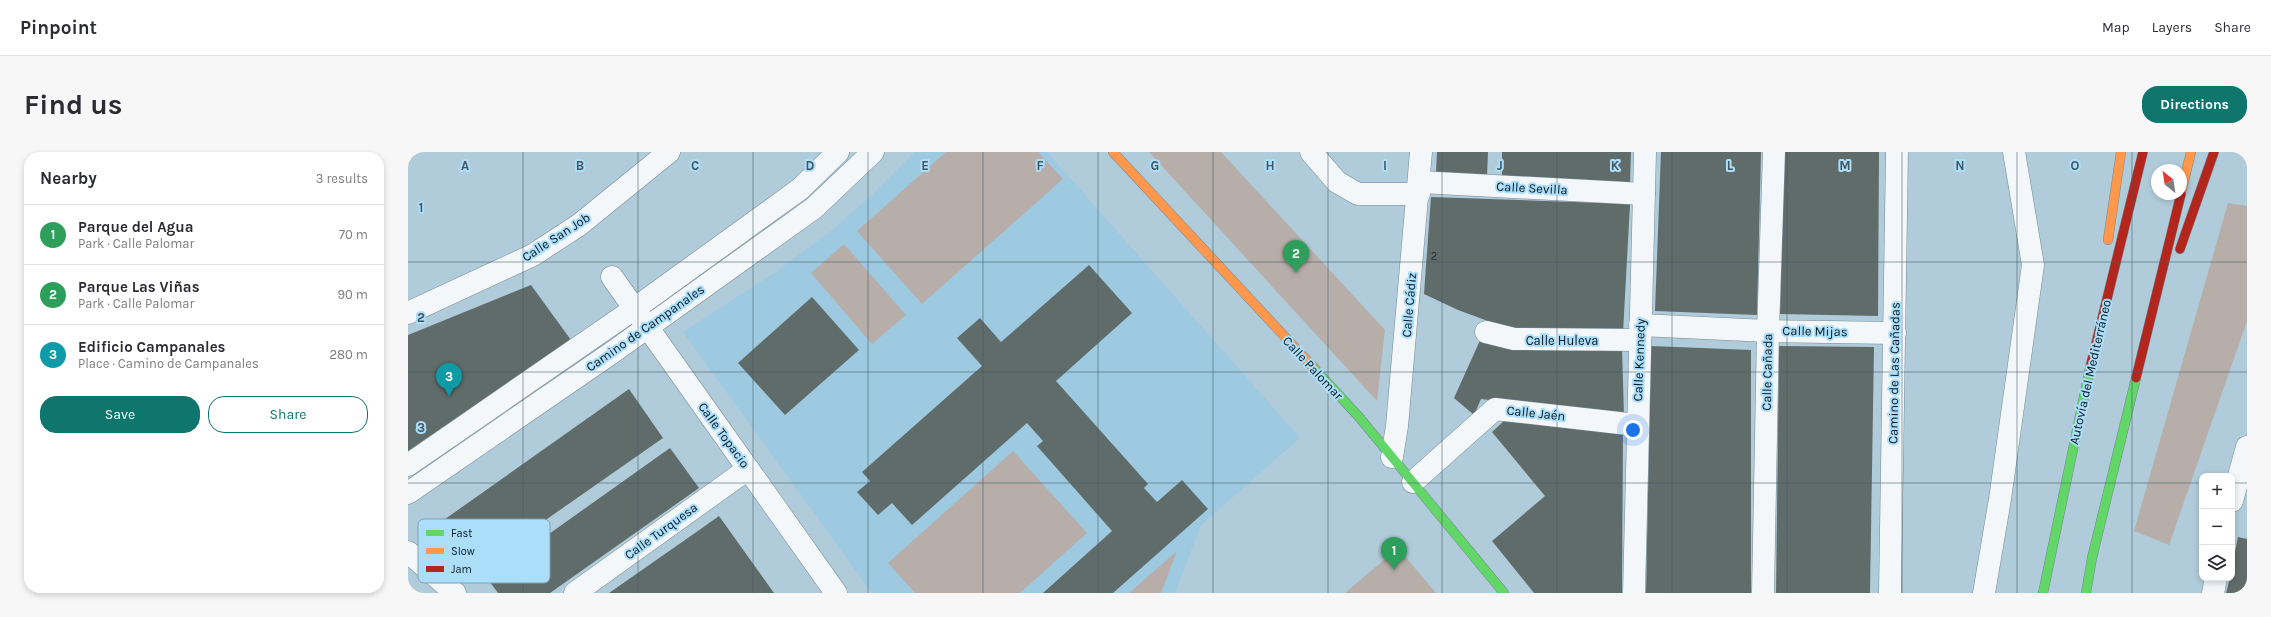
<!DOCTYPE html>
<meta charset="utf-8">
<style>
:root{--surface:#fff;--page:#f7f7f7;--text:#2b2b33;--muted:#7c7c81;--line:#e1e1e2;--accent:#0f766e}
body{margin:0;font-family:Karla,sans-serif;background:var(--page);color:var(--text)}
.controls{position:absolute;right:12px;bottom:12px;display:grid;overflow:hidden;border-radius:8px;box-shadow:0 2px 6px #0003}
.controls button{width:36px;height:36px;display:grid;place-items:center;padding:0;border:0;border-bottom:1px solid var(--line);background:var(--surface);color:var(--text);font:20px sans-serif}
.compass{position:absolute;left:1743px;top:12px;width:36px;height:36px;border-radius:50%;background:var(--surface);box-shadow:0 2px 6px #0003;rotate:330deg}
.you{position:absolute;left:1225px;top:278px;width:14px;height:14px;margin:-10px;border:3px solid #fff;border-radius:50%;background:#1a73e8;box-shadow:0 0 0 6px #1a73e833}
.badge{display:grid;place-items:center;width:26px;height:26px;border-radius:50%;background:var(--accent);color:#fff;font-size:13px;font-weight:700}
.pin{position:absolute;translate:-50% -33px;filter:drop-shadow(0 1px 2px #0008)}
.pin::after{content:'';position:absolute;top:21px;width:14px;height:12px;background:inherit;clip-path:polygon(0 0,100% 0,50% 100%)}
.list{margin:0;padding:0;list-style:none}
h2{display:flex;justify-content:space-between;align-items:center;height:52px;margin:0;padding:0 16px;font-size:17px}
h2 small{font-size:13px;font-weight:400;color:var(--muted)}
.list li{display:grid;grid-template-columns:26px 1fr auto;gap:12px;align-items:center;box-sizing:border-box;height:60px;padding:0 16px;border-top:1px solid var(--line)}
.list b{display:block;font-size:15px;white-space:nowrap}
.list p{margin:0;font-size:13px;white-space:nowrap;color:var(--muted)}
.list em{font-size:13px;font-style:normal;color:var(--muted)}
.actions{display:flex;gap:8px;padding:12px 16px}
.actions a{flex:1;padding:9px 0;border:1px solid var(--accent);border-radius:16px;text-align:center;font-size:14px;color:var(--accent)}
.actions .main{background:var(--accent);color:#fff}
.icon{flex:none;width:22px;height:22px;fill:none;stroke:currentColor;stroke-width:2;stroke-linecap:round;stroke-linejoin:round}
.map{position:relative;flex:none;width:1839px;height:441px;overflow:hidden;border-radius:16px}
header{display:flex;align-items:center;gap:24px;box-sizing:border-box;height:56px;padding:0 20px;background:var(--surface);border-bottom:1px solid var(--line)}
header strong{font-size:19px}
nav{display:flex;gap:22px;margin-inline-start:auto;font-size:14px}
.intro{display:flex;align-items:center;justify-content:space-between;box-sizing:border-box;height:96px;padding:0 24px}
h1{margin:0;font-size:28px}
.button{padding:10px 18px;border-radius:16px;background:var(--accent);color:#fff;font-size:14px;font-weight:700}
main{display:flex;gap:24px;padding:0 24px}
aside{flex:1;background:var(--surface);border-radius:16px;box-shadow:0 2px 6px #0003}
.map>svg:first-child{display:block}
</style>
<header>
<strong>Pinpoint</strong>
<nav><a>Map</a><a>Layers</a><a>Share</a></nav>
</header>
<div class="intro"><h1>Find us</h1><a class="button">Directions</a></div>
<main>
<aside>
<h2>Nearby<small>3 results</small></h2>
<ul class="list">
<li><span class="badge" style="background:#2e9e5b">1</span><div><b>Parque del Agua</b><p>Park · Calle Palomar</p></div><em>70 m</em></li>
<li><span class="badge" style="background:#2e9e5b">2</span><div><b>Parque Las Viñas</b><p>Park · Calle Palomar</p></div><em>90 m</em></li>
<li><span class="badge" style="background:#0f9aa8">3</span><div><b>Edificio Campanales</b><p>Place · Camino de Campanales</p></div><em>280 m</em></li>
</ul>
<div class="actions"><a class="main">Save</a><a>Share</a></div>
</aside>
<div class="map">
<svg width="1839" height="441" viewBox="0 0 1839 441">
<rect width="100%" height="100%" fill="#b0cbda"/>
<path fill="#9dc9e1" d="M507,0H639L892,286L793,373L767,441H464L275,180L369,119L423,79L465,42Z"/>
<g fill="#b7aeaa">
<path d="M538,0H630L655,27L514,152L449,79Z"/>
<path d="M741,0H813L977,178L969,249Z"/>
<path d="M1820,51L1839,54V169L1761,393L1726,379Z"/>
<path d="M436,92L498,163L464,192L403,121Z"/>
<path d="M605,299L679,381L612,441H507L480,411Z"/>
<path d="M990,396L1028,441H937Z"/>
<path d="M769,399L753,441H721Z"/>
</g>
<g fill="#606c6a">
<path d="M1029,0H1080L1079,24L1028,20Z"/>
<path d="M1094,0H1223L1222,31L1094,24Z"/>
<path d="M1253,0H1353L1349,163L1247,159Z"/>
<path d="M1376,0H1471L1470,164L1372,162Z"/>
<path d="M1023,45L1222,52L1215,181L1107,179L1050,158L1016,142Z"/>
<path d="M681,113L724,161L648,229L740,332L736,336L749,350L774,328L800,357L705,441H635L704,379L629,294L635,289L619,271L504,373L484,351L470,363L449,340L462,329L454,320L574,214L549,186L572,166L593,190Z"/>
<path d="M123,133L163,188L0,299V183Z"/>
<path d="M404,145L451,198L377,263L330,211Z"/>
<path d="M1074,184L1214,196L1216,264L1073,247L1066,263L1046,246Z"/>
<path d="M1243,194L1343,198V441H1238Z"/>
<path d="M1371,194L1466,195L1462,441H1368Z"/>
<path d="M221,237L255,286L56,425L23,377Z"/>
<path d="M1098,267L1215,280L1214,441H1126L1084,389L1137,344L1084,280Z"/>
<path d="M262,296L291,336L142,441H90L79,426Z"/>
<path d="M311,364L366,441H201L287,381Z"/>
<path d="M1830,385L1839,387V441H1818L1822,426H1824V414Z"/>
</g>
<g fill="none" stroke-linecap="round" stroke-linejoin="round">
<g stroke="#758a95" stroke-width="23">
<g id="street">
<path d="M903,0L929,30L950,42H1011"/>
<path d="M1012,30L1236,42"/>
<path d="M204,125L428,441"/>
<path d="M0,161L125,103L171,73L261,0"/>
<path d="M1232,173L1360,179L1487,181"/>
<path d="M1078,180L1106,187L1231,188"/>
<path d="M984,305L989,274L1013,0"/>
<path d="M0,313L226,157L392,37L430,0"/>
<path d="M1005,330L1087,257L1229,273"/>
<path d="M0,341L205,200L406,56L465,0"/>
<path d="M1824,349L1839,295"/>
<path d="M0,400L47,441"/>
<path d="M167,441L340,317"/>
<path d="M1226,441L1237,0"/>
<path d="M1355,441L1360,179L1366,0"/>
<path d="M1482,441L1489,0"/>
<path d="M1576,441L1592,347L1625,113L1606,0"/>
<path d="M1805,441L1808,426"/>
</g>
</g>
<g stroke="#758a95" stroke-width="10">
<g id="fast">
<path d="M905,215L951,265L1096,441"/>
<path d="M1635,441L1682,216"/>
<path d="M1678,441L1684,406L1728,226"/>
</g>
</g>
<g stroke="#758a95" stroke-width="10">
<g id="slow">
<path d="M705,0L905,215"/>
<path d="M1773,41L1783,0"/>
<path d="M1700,88L1713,0"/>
</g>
</g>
<g stroke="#758a95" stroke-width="10">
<g id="jam">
<path d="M1772,97L1806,0"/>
<path d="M1682,216L1735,0"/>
<path d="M1728,226L1773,42"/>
</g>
</g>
<use href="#street" stroke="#f3f7f9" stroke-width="22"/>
<use href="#fast" stroke="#63d668" stroke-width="9"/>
<use href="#slow" stroke="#ff974d" stroke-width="9"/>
<use href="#jam" stroke="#b3261e" stroke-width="9"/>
</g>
<path fill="none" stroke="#425762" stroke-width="1" stroke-opacity="0.55" d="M115,0V441M230,0V441M345,0V441M460,0V441M575,0V441M690,0V441M805,0V441M920,0V441M1034,0V441M1149,0V441M1264,0V441M1379,0V441M1494,0V441M1609,0V441M1724,0V441M0,110H1839M0,220H1839M0,331H1794M1824,331H1839"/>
<g text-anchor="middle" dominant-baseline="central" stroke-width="4" stroke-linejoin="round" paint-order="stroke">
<g font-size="11" fill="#1c2e34">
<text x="1026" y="104">2</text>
</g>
<g font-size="13" fill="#061922" stroke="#acdef9">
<text transform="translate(1124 36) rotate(3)">Calle Sevilla</text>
<text transform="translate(148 85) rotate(-33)">Calle San Job</text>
<text transform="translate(1001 153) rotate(-85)">Calle Cádiz</text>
<text transform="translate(237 176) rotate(-35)">Camino de Campanales</text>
<text transform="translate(1407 179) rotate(1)">Calle Mijas</text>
<text x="1154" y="188">Calle Huleva</text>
<text transform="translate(1231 208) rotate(-88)">Calle Kennedy</text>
<text transform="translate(905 216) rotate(47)">Calle Palomar</text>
<text transform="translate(1359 220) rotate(-89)">Calle Cañada</text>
<text transform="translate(1682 220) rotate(-77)">Autovía del Mediterráneo</text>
<text transform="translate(1486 221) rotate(-89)">Camino de Las Cañadas</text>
<text transform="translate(1128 261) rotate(6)">Calle Jaén</text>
<text transform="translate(316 283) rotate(54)">Calle Topacio</text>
<text transform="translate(253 379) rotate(-36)">Calle Turquesa</text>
</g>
</g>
<rect x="10" y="367" width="132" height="64" rx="6" fill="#acdef9" stroke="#7aa3b8" stroke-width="1"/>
<rect x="18" y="378" width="18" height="6" fill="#63d668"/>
<rect x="18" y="396" width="18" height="6" fill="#ff974d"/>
<rect x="18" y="414" width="18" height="6" fill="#b3261e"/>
<g font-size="11" fill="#061922">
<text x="43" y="385">Fast</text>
<text x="43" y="403">Slow</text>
<text x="43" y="421">Jam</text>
</g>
<g font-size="13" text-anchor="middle" font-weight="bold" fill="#425762" stroke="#acdef9" stroke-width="4" stroke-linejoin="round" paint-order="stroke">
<text x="57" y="18">A</text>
<text x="172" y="18">B</text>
<text x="287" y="18">C</text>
<text x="402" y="18">D</text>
<text x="517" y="18">E</text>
<text x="632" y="18">F</text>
<text x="747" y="18">G</text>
<text x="862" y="18">H</text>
<text x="977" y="18">I</text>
<text x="1092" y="18">J</text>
<text x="1207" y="18">K</text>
<text x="1322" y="18">L</text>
<text x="1437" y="18">M</text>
<text x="1552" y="18">N</text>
<text x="1667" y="18">O</text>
<text x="13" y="60">1</text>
<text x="13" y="170">2</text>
<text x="13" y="280">3</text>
</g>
</svg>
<div class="controls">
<button>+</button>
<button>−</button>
<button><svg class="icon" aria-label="layers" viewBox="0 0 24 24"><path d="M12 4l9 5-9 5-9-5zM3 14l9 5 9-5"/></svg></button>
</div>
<svg class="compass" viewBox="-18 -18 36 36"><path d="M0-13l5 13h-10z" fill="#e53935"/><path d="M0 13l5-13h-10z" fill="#7c7c81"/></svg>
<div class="you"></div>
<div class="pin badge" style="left:986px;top:418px;background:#2e9e5b">1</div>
<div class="pin badge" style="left:888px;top:121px;background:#2e9e5b">2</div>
<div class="pin badge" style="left:41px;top:244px;background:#0f9aa8">3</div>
</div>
</main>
